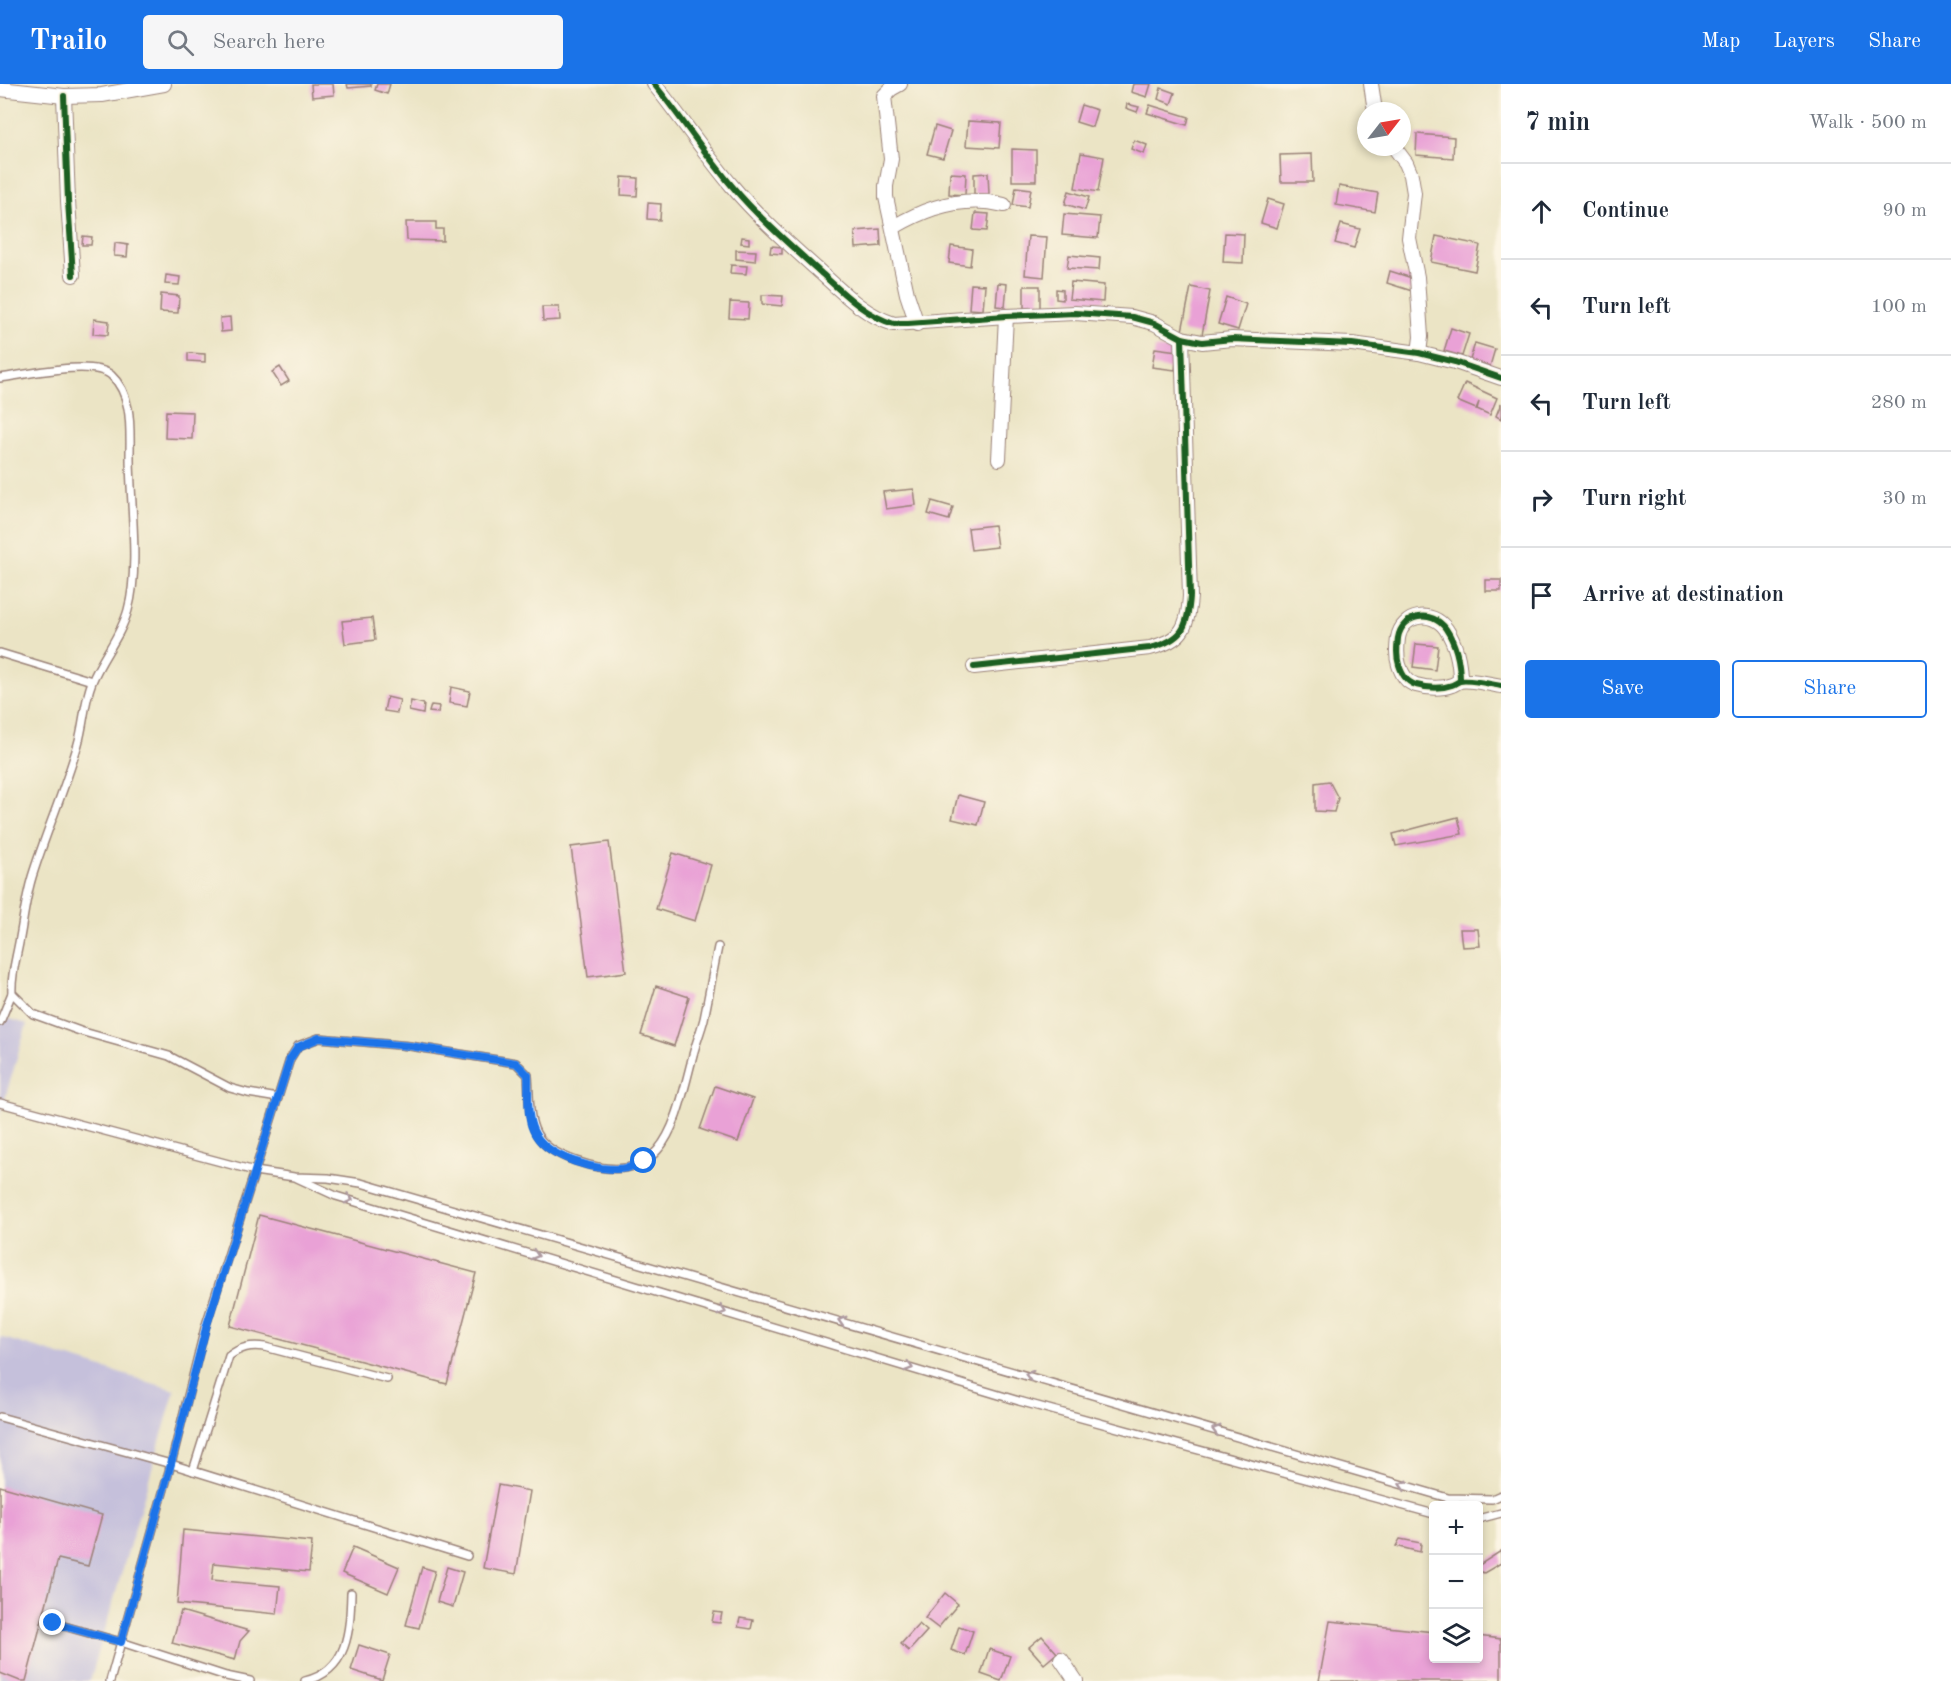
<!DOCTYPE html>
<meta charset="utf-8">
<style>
:root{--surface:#fff;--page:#f6f6f7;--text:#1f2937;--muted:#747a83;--line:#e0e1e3;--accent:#1a73e8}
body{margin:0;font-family:"Old Standard TT",serif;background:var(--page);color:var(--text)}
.controls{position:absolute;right:18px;bottom:18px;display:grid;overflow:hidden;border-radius:6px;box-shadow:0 3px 9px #0003}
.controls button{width:54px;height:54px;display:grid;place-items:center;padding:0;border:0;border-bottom:2px solid var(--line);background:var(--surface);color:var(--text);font:30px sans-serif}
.compass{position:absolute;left:1357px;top:18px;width:54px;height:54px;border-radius:50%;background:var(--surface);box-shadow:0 3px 9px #0003;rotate:59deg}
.stop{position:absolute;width:18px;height:18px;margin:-14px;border:4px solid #1a73e8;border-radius:50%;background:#fff}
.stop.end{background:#1a73e8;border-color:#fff;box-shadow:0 2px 6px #0008}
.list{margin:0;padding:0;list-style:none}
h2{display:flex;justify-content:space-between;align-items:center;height:78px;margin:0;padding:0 24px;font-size:26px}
h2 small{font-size:20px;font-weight:400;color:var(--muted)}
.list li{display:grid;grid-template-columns:39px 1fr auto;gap:18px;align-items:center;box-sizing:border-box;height:96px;padding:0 24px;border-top:2px solid var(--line)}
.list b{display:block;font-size:22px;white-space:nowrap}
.list em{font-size:20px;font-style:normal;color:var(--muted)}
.actions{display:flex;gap:12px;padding:18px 24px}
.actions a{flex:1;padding:14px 0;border:2px solid var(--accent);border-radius:6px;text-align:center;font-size:21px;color:var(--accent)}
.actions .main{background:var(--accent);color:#fff}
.icon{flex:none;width:33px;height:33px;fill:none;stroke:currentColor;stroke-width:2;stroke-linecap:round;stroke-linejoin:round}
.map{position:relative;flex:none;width:1501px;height:1597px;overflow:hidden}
header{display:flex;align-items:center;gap:36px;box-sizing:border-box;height:84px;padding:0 30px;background:var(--accent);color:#fff}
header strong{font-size:28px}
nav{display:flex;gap:33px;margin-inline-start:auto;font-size:21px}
.search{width:420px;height:54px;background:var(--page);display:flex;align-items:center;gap:15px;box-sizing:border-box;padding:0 21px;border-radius:6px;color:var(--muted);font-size:22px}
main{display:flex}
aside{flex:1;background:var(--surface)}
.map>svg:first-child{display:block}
</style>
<header>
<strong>Trailo</strong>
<div class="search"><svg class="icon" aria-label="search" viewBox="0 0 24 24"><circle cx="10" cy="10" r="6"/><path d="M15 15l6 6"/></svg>Search here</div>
<nav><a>Map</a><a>Layers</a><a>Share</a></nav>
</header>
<main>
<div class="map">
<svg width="1501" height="1597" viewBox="0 0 1501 1597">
<rect width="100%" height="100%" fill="#fcf5e5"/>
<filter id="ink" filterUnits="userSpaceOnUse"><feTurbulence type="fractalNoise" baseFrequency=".0167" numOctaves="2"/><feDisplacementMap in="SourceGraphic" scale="12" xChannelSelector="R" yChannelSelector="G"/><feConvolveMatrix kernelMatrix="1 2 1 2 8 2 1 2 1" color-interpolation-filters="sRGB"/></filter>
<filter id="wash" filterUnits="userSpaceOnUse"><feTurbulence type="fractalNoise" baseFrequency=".008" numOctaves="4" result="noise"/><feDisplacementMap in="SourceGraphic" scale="24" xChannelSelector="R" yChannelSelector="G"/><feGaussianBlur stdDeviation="1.35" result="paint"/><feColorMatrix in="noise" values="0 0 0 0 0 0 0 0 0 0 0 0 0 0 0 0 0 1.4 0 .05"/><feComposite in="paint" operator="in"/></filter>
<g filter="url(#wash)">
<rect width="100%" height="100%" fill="#ebe4c5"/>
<g fill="#c5c0db">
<path d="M0,932L27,940L0,1031Z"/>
<path d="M0,1253L175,1306L90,1597H0Z"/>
</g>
<g id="blocks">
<g fill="#e9a1d6">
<path d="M311,0H333L334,11L312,13Z"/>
<path d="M347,0H371V2L348,4Z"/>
<path d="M377,0H390L387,10L375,6Z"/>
<path d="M1133,0H1151L1147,13L1131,8Z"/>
<path d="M1161,4L1175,9L1171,20L1158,15Z"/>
<path d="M1127,20L1139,23L1137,28L1126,24Z"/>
<path d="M1081,21L1097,26L1092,43L1076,38Z"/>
<path d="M1150,21L1189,33L1187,41L1147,29Z"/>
<path d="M968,37L1001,39L999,64L966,62Z"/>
<path d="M935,42L951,47L943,74L927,70Z"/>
<path d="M1417,50L1454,53L1453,74L1416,71Z"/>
<path d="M1134,56L1147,61L1144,70L1131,65Z"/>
<path d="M1012,65L1036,66V97H1012Z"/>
<path d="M1081,69L1104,73L1098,108L1075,104Z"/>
<path d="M1312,70L1313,98H1281L1280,71Z"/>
<path d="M950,89L966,90L965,111L949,110Z"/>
<path d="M988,89L989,110H974V90Z"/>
<path d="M622,93L638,94L637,112L621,111Z"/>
<path d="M1339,102L1378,109L1375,128L1336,121Z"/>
<path d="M1016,103L1031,105L1028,123L1013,121Z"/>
<path d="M1069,107L1089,113L1085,126L1065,120Z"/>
<path d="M1268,115L1284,120L1277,144L1261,139Z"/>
<path d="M648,119L661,120L660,136L647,135Z"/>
<path d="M975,129L989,130L987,147L973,146Z"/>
<path d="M1064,130L1100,133L1098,154L1062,151Z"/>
<path d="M406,138H436V145H443V157L407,156Z"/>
<path d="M1341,140L1360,145L1354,164L1335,159Z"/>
<path d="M880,145L881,162L856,164L855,147Z"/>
<path d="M1225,149L1244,150L1243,179L1223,178Z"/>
<path d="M83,152L92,153L91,161H82Z"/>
<path d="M1028,152L1047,153L1044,193L1025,191Z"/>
<path d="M1436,152L1480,161L1475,187L1431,178Z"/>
<path d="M742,153L749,154V160L741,159Z"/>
<path d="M115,159L128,161L127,173L114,172Z"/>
<path d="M771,162L782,163V170L770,169Z"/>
<path d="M951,162L972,165L970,182L949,179Z"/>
<path d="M736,166L756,167L755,177L736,175Z"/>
<path d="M1069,171L1100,174L1099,186L1067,184Z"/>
<path d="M731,181L747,182L746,190L730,189Z"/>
<path d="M1390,187L1415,195L1412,207L1387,199Z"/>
<path d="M166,191L180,193L179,201L165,200Z"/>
<path d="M1071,198L1104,201L1103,218L1069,215Z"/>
<path d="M998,199L1007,200L1005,223L996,222Z"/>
<path d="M971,200L985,201L983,226L969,225Z"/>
<rect x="1024" y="202" width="16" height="23"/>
<path d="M1191,203L1210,207L1202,251L1182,247Z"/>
<path d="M1056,205L1063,206V216L1056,215Z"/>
<path d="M161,210L179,212L178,229L160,228Z"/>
<path d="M762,211L783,212L782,222L762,220Z"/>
<path d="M1226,213L1246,220L1238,246L1218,240Z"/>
<path d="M730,218L749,219L748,235L729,234Z"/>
<path d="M542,223H559L560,236L543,237Z"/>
<path d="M230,233L231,247L221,248L220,234Z"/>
<path d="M94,235L109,237L108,251L93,250Z"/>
<path d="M1451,244L1469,250L1462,272L1444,267Z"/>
<path d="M1475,259L1495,265L1490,282L1470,276Z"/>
<path d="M1155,264L1177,267L1175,286L1152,283Z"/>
<path d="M188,269L205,270V278L188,277Z"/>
<path d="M280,283L289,297L281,302L272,288Z"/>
<path d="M1465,299L1497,314L1490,331L1477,325L1479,318L1476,325L1457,317Z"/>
<path d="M1501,319V335L1496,332Z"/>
<path d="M166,327L193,328L192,355L165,354Z"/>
<path d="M914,405L916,421L886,425L883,408Z"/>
<path d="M932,417L953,423L949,436L928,430Z"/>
<path d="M994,441L997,463L971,466L968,444Z"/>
<rect x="1486" y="496" width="15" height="11"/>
<path d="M372,534L375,556L345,560L342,537Z"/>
<path d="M1416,560L1438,562L1435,586L1413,583Z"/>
<path d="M451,603L470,607L467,622L449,619Z"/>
<path d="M387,613L400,616L397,629L384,627Z"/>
<path d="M411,617L424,620L423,630L409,627Z"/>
<path d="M431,621L439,622L438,629L429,628Z"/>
<path d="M1329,697L1338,714L1334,728L1315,727V699Z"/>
<path d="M958,711L984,718L978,741L952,735Z"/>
<path d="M1458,733L1462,750L1396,762L1393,750Z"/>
<path d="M609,758L626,888L588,893L571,763Z"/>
<path d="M673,769L711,781L695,837L656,825Z"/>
<path d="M1460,845H1478L1480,862L1462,863Z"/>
<path d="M656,902L689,913L674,962L641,951Z"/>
<path d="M715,1002L753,1015L738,1058L700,1045Z"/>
<path d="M259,1131L476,1189L447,1300L230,1242Z"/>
<path d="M498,1401L530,1407L516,1490L483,1484Z"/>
<path d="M0,1402L102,1431L88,1482L58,1475L26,1597H20L0,1589Z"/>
<path d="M183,1446L312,1458L309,1488L214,1479L212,1496L280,1502L277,1530L177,1520Z"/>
<path d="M1400,1455L1421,1459L1420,1468L1396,1462Z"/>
<path d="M353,1463L399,1483L388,1509L342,1489Z"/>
<path d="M1501,1467V1479L1484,1489L1478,1487V1479L1481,1480Z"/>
<path d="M422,1483L435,1487L419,1544L406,1541Z"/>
<path d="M447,1483L463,1488L453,1523L437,1518Z"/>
<path d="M945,1509L958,1520L938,1544L925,1534Z"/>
<path d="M181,1527L249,1547L240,1557L235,1576L172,1559Z"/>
<path d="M714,1528L722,1529L720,1539L712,1538Z"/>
<path d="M740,1534L753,1536L751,1545L738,1543Z"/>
<path d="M1330,1537L1434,1548V1574H1478V1552L1501,1555V1597H1319Z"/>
<path d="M919,1540L927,1547L909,1567L901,1560Z"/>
<path d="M959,1542L973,1547L965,1571L951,1566Z"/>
<path d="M1042,1552L1057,1569L1044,1580L1029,1563Z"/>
<path d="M359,1561L390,1571L382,1596L351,1586Z"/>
<path d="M989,1565L1010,1572L1001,1597L981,1590Z"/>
</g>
</g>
</g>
<g filter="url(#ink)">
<use href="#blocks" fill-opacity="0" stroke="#9a8278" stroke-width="1.5"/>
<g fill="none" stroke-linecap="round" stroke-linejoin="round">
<g stroke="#9a8278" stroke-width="10">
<g id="service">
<path d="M0,294C25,291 92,275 111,291C133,311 130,345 130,372C130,417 140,484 128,526C121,552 102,573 92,598C84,618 84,640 78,660C65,705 46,748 32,793C25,816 23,840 18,864C15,879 11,893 12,909L33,930L80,947L169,972L230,1004L248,1009L278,1014"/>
<path d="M0,569L92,597"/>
<path d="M0,938L12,909"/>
<path d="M0,1019L255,1087L290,975L298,962L319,954L410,962L516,979L528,991C531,1036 525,1060 576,1077C662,1107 674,1045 691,979C694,964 700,950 704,935C709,911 713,887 718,863"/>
<path d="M297,1094L336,1112L1019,1317L1434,1430"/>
<path d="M0,1333L171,1380L467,1472"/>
<path d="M193,1387L229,1272C241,1263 250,1261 265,1263L387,1295"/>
<path d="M1478,1435L1501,1429"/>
<path d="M53,1539L121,1558L226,1592L250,1597"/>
<path d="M110,1597L171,1380L205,1244L255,1087L294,1093L328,1094L361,1099L1448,1414L1492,1415L1501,1411"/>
<path d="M305,1597C348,1587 350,1547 351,1509"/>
</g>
</g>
<g stroke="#9a8278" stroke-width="16">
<g id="minor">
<path d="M654,0C681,33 704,69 732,102C758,133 790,161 820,188C842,208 864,231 894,240L1006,232L1075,229L1132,233L1154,239L1182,254L1202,258L1232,255L1352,260L1419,269L1455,278L1501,294"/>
<path d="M900,0L891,5L884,12L891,75L886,102V113L907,210L917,240"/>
<path d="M1371,0L1375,27"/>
<path d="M0,5L64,12L102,11L164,0"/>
<path d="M64,12L68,117L73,191"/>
<path d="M1394,63L1406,79L1411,91L1414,109L1409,154L1417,193L1421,253L1419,269"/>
<path d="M894,143C927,123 965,111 1004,121"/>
<path d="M999,375L1006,232"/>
<path d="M974,583L1150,564C1182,556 1188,544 1190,512L1182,254"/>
<path d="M1460,597C1460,580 1456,560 1446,545C1432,525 1402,530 1398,554C1397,563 1396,572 1399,581C1402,590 1406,598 1416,601C1427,604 1441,605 1452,601C1455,600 1457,598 1460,597C1470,595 1490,600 1501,602"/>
<path d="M1061,1575L1076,1597"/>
</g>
</g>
<use href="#service" stroke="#fff" stroke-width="7"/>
<use href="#minor" stroke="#fff" stroke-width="14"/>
<g stroke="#fcf5e5" stroke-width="10">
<g id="cycleway">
<path d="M654,0C681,33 704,69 732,102C758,133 790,161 820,188C842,208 864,231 894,240L1006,232L1075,229L1132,233L1154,239L1182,254L1202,258L1232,255L1352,260L1419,269L1455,278L1501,294"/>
<path d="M64,12L68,117L73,191"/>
<path d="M974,583L1150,564C1182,556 1188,544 1190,512L1182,254"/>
<path d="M1460,597C1460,580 1456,560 1446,545C1432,525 1402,530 1398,554C1397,563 1396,572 1399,581C1402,590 1406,598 1416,601C1427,604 1441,605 1452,601C1455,600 1457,598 1460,597C1470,595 1490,600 1501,602"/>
</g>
</g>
<use href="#cycleway" stroke="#1b5e20" stroke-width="6"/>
</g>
<defs><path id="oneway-chevron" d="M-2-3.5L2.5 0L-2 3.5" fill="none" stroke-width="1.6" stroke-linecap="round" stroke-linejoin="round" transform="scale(1.5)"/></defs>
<g stroke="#ae9aa0">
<use href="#oneway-chevron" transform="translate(349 1115) rotate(15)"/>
<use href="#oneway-chevron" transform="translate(535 1171) rotate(17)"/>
<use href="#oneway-chevron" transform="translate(722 1227) rotate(17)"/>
<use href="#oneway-chevron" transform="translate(842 1237) rotate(-164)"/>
<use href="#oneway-chevron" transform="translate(909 1283) rotate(17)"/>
<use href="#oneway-chevron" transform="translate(1029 1291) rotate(-164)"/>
<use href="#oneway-chevron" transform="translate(1216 1346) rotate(-164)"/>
<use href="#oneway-chevron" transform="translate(1403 1401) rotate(-164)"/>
</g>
</g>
<g fill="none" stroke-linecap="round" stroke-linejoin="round" filter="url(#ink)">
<path stroke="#1a73e8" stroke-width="8" d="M53,1539L121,1558L171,1380L206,1244L290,975L298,963L319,954L410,962L516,979L528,991C529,1008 526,1030 533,1046C545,1074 599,1089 627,1084C632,1083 638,1079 644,1077"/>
</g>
</svg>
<div class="controls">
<button>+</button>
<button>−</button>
<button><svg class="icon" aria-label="layers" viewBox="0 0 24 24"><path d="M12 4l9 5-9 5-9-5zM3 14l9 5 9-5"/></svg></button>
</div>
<svg class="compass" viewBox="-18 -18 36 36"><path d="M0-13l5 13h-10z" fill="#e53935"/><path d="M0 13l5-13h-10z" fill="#747a83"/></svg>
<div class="stop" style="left:644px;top:1077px"></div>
<div class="stop end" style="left:53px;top:1539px"></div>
</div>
<aside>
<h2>7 min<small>Walk · 500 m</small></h2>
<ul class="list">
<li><svg class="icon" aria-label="ahead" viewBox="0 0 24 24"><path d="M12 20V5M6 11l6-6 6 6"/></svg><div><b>Continue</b></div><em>90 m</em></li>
<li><svg class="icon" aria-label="left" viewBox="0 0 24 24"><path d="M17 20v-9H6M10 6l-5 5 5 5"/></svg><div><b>Turn left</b></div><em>100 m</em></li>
<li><svg class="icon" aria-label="left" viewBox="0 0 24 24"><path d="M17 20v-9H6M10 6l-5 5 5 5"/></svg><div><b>Turn left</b></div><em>280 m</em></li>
<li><svg class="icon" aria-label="right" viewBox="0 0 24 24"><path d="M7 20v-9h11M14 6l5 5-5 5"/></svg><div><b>Turn right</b></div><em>30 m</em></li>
<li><svg class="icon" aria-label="arrive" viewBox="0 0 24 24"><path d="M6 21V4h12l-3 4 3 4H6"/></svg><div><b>Arrive at destination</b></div></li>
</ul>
<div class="actions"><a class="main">Save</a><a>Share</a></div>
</aside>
</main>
